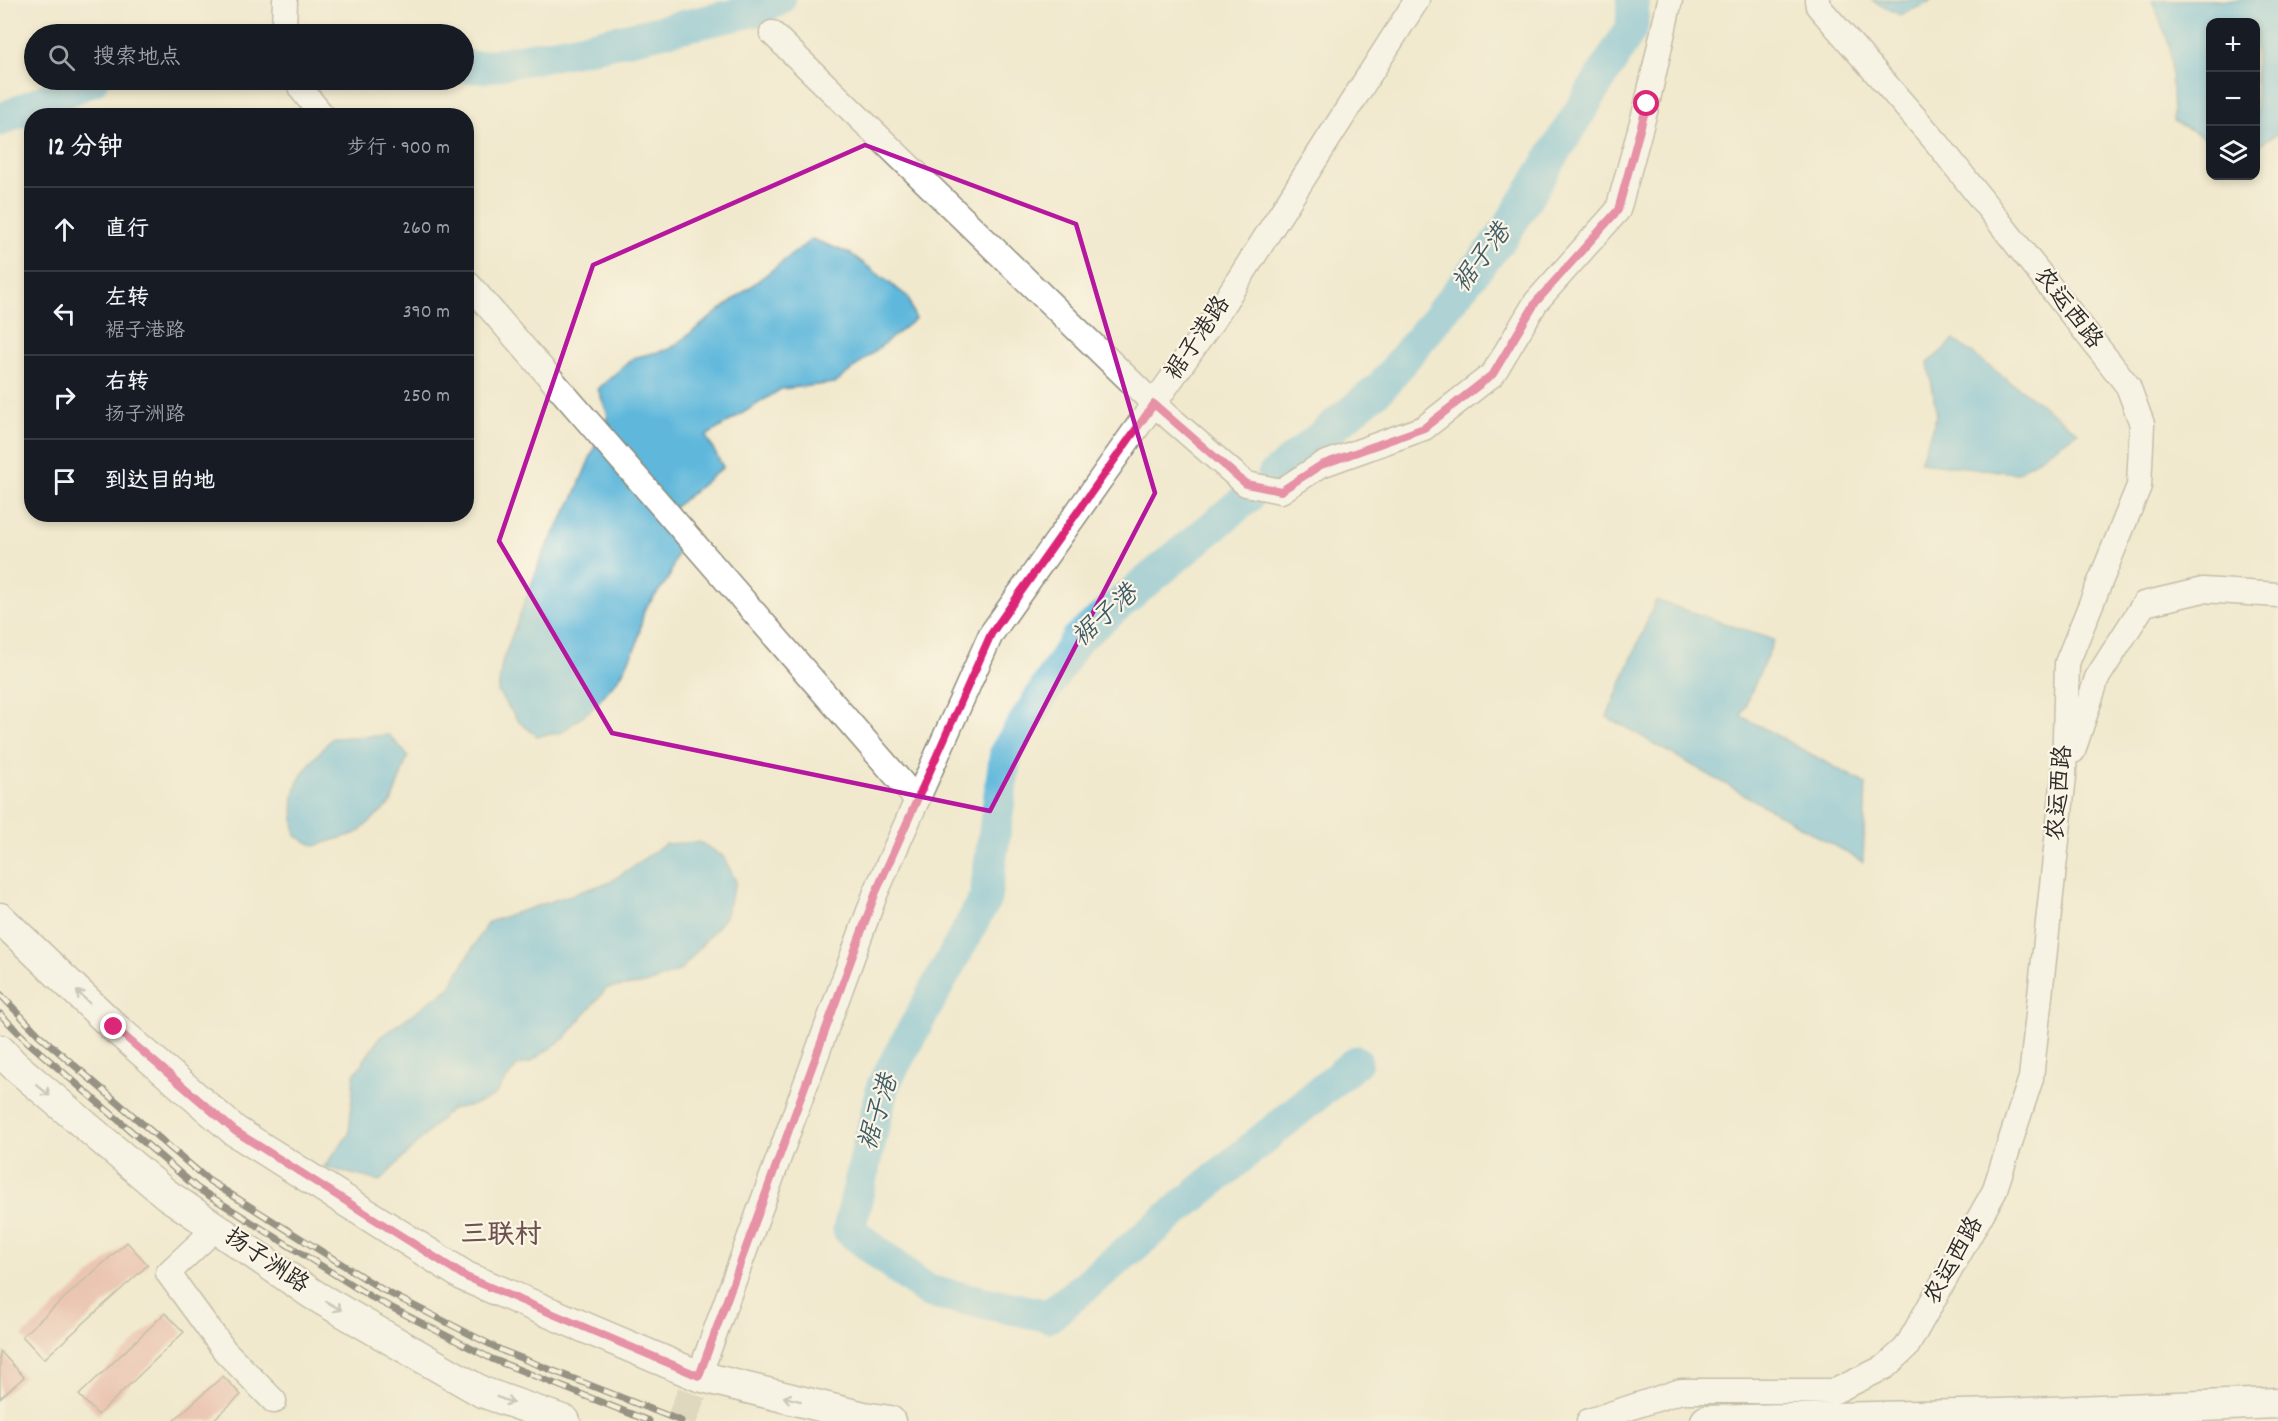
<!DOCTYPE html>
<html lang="zh">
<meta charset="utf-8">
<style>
:root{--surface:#171b24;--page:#242831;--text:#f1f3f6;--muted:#9ea1a6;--line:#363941}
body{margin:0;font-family:Dekko,"LXGW WenKai TC",sans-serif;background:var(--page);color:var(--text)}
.controls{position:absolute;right:18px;top:18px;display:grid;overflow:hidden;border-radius:12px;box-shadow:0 3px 9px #0003}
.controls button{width:54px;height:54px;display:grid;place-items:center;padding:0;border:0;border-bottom:2px solid var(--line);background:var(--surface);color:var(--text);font:30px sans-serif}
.stop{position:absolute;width:18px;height:18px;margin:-14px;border:4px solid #db2777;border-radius:50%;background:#fff}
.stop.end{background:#db2777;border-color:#fff;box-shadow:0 2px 6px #0008}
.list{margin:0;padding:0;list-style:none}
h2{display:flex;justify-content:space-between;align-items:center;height:78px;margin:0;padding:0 24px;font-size:26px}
h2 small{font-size:20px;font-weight:400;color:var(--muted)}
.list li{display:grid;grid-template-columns:39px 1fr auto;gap:18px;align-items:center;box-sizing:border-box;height:84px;padding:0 24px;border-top:2px solid var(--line)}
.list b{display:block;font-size:22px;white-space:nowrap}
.list p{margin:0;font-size:20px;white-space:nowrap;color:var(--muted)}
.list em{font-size:20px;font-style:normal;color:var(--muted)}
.icon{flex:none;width:33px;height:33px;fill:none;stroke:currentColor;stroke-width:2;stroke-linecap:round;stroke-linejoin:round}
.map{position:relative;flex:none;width:2278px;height:1421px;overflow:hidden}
.search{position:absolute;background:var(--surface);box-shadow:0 3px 9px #0003;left:24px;top:24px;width:450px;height:66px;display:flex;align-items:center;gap:15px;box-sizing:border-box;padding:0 21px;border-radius:33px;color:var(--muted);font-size:22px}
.panel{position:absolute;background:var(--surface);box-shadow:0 3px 9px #0003;left:24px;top:108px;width:450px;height:414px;border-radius:24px}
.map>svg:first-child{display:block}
</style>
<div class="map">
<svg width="2278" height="1421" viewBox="0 0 2278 1421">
<rect width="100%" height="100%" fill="#fcf5e5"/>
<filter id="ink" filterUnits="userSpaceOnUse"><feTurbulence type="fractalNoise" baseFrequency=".0167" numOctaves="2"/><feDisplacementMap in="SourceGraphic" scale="12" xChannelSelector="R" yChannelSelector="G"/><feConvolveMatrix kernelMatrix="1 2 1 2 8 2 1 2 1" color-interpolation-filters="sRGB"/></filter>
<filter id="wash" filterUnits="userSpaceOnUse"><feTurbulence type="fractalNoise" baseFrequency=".008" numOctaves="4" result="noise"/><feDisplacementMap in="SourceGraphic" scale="24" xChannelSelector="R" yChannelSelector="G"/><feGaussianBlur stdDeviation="1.35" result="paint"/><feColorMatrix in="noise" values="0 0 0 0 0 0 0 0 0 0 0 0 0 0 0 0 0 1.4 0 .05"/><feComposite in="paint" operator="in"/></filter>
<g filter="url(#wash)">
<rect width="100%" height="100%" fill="#f1e9cd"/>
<g fill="#5fb8dc" stroke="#457284" stroke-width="1.5">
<path d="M1871,0H1931L1930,2L1900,15Z"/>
<path d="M2152,0H2278V133L2260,144H2256V22H2210V140L2173,121L2170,47Z"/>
<path d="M812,239L851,254L908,297L915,319L835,383L781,389L706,436L723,467L657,522L680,544L669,578L644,610L637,644L621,675L594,707L561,733L537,736L519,722L498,692L502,662L543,554L573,499L608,415L598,389L633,358L670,349Z"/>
<path d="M1954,340L2078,432L2017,473L1920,462L1937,415L1928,363Z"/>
<path d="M1656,600L1774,640L1741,716L1866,784L1863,862L1607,717Z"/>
<path d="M389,735L408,756L391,803L357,833L315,846L296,836C287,783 299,776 332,738Z"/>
<path d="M699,842L723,856L736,881L725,917L681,970L646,984L607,988L565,1038L530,1062L517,1066L493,1097L473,1105L451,1109L380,1181L324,1167L349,1134L354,1075L380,1037L449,988L488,922L610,882L665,844Z"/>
</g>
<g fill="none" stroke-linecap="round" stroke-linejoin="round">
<g stroke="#5fb8dc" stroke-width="33">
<path d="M464,67H484L586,48L757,10L779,0"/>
<path d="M0,120L92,80"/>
<path d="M1274,475L1381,387L1503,236L1632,27L1633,0"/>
<path d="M1247,498L1077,639L1006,752L985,899L883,1085L849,1230L927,1291L1049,1316L1356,1062"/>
</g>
</g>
<g id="blocks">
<g fill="#e3998f">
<path d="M127,1242L148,1265L44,1359L22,1336Z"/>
<path d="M165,1313L184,1332L98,1415L79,1395Z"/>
<path d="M0,1351L24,1377L0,1398Z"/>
<path d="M223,1376L241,1395L212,1421H173Z"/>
</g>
</g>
</g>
<g filter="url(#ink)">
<use href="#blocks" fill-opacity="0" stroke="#8e8a7c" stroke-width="1.5"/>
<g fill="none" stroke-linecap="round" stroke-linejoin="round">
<path stroke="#c9c3ad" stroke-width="30" stroke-dasharray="30 15" stroke-linecap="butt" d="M681,1421L699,1376"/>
<g stroke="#8e8a7c" stroke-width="27">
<g id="minor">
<path d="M285,0L284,28L286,34"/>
<path d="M772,33L1154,404L1246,484L1281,491L1321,465L1424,428L1493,374L1536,302L1618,210L1647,104L1670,0"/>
<path d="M298,80L301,89L323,116"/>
<path d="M466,281L917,800"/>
<path d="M2073,751L2097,678L2144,604L2203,590L2278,595"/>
<path d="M216,1228L168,1273L225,1351L274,1401"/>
<path d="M699,1376L876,892L991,634L1211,323L1417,0"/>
<path d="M1589,1421L1681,1391H1835L1885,1367L1906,1348L1994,1192L2031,1078L2064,776L2067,663L2139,486L2142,424L2128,386L1938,144L1818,6L1817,0"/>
</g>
</g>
<g stroke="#8e8a7c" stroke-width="33">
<g id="major">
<path d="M0,918L114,1027L235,1131L466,1277L699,1376L864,1417L890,1421"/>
<path d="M0,1050L14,1065L166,1194L314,1295L482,1392L565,1421"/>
<path d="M1706,1421L2001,1414L2278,1403"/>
</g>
</g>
<use href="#minor" stroke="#fff" stroke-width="24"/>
<use href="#major" stroke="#fff" stroke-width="30"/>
<g stroke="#2b2b2b" stroke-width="7">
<g id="rail">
<path d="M0,994L39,1035L208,1180L383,1290L503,1351L681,1421"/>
<path d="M0,1014L28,1042L197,1188L371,1297L492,1359L649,1421"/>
</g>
</g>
<use href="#rail" stroke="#fcf5e5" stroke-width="4.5" stroke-dasharray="14" stroke-linecap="butt"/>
</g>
<defs><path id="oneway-shaft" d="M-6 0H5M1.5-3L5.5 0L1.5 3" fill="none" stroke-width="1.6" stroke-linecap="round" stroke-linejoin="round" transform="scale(1.5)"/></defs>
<g stroke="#a0a0a0">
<use href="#oneway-shaft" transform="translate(83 997) rotate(-136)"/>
<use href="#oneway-shaft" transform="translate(43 1090) rotate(40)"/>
<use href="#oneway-shaft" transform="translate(334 1306) rotate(30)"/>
<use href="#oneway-shaft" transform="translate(792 1399) rotate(-166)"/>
<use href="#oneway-shaft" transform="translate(505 1400) rotate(20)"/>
</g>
</g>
<g fill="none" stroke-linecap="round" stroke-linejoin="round" filter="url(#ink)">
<path stroke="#db2777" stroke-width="8" d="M114,1027L235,1131L466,1277L699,1376L876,892L991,634L1154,404L1246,484L1281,491L1321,465L1424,428L1493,374L1536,302L1618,210L1647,104"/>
</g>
<path d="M0 0H2278V1421H0ZM865,145L1076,224L1155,493L990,811L612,733L499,541L593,265Z" fill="#f1e9cd" fill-opacity=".55" fill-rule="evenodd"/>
<path fill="none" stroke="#b5179e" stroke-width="4.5" stroke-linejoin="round" d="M865,145L1076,224L1155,493L990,811L612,733L499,541L593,265Z"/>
<g text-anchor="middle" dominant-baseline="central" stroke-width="4.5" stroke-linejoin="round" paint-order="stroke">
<g font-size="24" fill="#2b2b2b" stroke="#fcf5e5">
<text transform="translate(2067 309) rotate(52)">农运西路</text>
<text transform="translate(1199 339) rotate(-56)">裾子港路</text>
<text transform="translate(2061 793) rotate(-85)">农运西路</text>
<text transform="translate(1955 1261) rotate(-61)">农运西路</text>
<text transform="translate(266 1262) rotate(34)">扬子洲路</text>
</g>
<g font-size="26" font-style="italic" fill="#3d5c69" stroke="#fcf5e5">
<text transform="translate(1483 259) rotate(-53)">裾子港</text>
<text transform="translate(1106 617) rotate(-42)">裾子港</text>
<text transform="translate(880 1113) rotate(-73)">裾子港</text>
</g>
<g font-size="27" font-weight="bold" fill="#6b524e" stroke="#fcf5e5">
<text x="501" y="1236">三联村</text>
</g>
</g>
</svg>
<div class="controls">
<button>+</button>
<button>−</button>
<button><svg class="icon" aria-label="layers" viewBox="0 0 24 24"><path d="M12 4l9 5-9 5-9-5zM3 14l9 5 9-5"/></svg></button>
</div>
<div class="stop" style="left:1647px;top:104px"></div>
<div class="stop end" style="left:114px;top:1027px"></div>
<div class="search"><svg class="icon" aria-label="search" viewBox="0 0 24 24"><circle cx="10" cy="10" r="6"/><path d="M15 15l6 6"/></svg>搜索地点</div>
<section class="panel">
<h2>12 分钟<small>步行 · 900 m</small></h2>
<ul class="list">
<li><svg class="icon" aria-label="ahead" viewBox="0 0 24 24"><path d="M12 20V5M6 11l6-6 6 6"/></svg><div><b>直行</b></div><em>260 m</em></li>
<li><svg class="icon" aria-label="left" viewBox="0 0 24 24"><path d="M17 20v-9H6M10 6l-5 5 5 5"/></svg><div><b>左转</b><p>裾子港路</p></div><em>390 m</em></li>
<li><svg class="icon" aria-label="right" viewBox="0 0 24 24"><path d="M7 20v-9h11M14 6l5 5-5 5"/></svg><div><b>右转</b><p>扬子洲路</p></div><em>250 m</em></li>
<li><svg class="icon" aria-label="arrive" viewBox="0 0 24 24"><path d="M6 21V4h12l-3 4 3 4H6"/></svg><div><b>到达目的地</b></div></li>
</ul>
</section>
</div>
